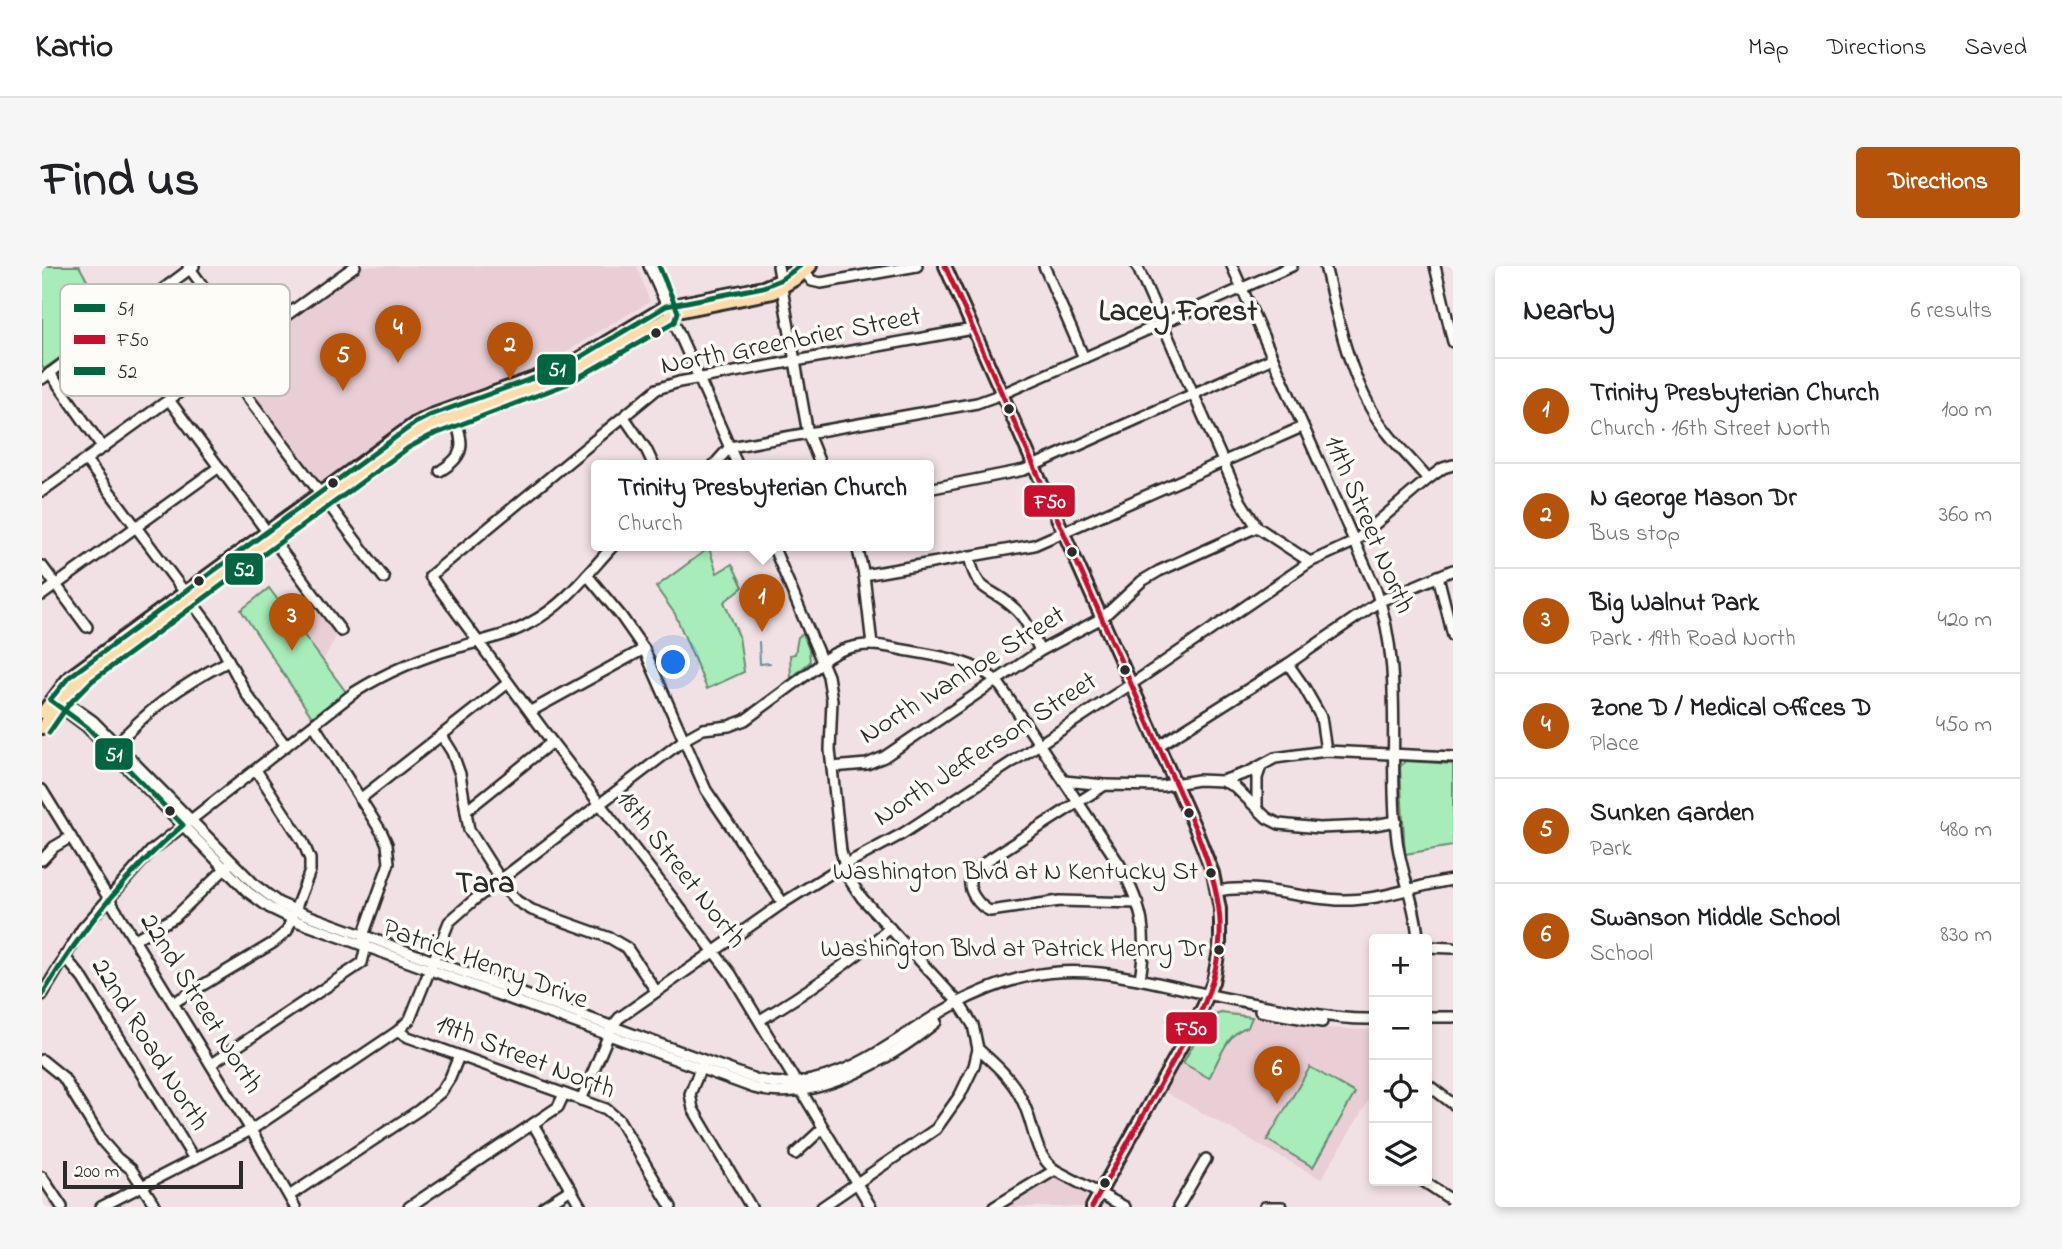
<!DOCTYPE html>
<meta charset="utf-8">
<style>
:root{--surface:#fff;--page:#f6f6f6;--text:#202124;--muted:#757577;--line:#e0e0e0;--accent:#b45309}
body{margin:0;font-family:"Indie Flower",sans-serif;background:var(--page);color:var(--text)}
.controls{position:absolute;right:21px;bottom:21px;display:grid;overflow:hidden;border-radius:7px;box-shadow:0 4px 10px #0003}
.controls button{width:63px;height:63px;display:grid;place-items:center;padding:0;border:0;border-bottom:2px solid var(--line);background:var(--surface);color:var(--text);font:35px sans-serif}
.scale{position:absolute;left:21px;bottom:18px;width:180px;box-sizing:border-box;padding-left:7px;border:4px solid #2b2b2b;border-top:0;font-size:19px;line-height:24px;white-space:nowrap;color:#2b2b2b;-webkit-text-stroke:5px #fdfcf7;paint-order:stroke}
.you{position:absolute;left:632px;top:397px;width:24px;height:24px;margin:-18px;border:5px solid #fff;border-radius:50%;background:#1a73e8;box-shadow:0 0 0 10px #1a73e833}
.badge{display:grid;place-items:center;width:46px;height:46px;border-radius:50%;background:var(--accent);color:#fff;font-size:23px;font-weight:700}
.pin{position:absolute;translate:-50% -58px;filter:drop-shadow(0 2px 4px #0008)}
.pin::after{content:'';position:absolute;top:37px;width:24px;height:21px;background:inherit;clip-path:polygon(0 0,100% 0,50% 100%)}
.popup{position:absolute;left:549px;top:194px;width:343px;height:91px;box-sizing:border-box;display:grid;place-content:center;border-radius:7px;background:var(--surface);filter:drop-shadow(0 2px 5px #0005);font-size:23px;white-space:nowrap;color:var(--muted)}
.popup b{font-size:26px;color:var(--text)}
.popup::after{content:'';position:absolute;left:50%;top:100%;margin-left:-14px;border:14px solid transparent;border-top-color:var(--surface)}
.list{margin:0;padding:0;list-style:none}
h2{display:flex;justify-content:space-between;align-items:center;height:91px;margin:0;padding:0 28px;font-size:30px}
h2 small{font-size:23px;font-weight:400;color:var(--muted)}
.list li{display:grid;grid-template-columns:46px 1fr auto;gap:21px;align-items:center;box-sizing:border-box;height:105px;padding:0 28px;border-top:2px solid var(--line)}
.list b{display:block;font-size:26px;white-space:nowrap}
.list p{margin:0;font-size:23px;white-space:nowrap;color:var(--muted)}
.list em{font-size:23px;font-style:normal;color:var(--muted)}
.icon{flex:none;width:38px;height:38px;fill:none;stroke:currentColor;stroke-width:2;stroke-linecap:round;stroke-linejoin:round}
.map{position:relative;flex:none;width:1411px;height:941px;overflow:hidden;border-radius:7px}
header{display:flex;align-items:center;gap:42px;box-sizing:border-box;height:98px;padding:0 35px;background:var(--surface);border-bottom:2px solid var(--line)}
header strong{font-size:33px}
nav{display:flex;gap:38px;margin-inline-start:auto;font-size:24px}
.intro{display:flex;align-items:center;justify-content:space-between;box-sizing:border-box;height:168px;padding:0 42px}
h1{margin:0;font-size:49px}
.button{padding:18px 32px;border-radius:7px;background:var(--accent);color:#fff;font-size:24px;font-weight:700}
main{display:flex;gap:42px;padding:0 42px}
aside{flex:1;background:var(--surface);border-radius:7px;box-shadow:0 4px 10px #0003}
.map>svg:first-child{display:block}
</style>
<header>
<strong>Kartio</strong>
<nav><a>Map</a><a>Directions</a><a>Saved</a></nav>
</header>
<div class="intro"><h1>Find us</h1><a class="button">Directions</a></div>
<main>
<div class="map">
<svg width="1411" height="941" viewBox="0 0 1411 941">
<rect width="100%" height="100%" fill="#f2e1e4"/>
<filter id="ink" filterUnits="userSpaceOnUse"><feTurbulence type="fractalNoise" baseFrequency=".0143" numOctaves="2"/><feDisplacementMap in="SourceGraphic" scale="14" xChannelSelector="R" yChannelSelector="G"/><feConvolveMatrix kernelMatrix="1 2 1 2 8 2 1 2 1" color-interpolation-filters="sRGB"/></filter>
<g filter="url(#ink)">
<g fill="#eaced6">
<path d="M321,0H595L608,36L564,61L512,94L481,110L364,154L281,217L274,216L189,96Z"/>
<path d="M265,327L290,361L293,373L281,395L243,343Z"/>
<path d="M1178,744L1281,762L1332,764V826L1279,913L1121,825L1163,750Z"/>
<path d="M1017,911L1044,926L1045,934L1041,941H961L981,927Z"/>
</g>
<g fill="#a8edb9" stroke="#6a8c72" stroke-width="2">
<path d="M0,0H37L68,55L2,103L0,100Z"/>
<path d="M667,282L675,307L690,298L701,321L682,336L697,370L702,406L665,423L633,348L614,321Z"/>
<path d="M227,322L304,426L270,451L199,344Z"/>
<path d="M761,368L767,384L768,396L749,412L748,389L753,388L756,371Z"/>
<path d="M1363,495L1411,498V580L1363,588L1358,501Z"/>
<path d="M1179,747L1210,751L1206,761C1186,764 1176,796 1167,812L1141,797L1166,752Z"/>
<path d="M1268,801L1313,827L1271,901L1225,874Z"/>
</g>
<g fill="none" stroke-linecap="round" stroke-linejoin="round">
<path stroke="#638e9d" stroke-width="2" d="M717,376L718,398L728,397"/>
<g stroke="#2b2b2b" stroke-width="14">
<g id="minor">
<path d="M146,0L203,78"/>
<path d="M607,0L696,200"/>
<path d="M736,0L766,168L779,200"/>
<path d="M1002,0L1042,92"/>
<path d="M1095,0L1199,236L1215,261L1268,296"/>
<path d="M1190,0L1334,324C1363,404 1345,491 1355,574C1359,608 1374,638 1376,673"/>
<path d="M1283,0C1295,48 1304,97 1328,141C1342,167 1366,190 1386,213"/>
<path d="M1393,0L1411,76"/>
<path d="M759,2L770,15L779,17L875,0"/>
<path d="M180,97L342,312"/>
<path d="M8,107L61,182"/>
<path d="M0,113L152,0"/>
<path d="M127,134L299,365"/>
<path d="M582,151L604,183L612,200"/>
<path d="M44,194L170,363L205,429L244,480"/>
<path d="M671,200L688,181L935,137L960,128L1250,0"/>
<path d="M398,205C425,189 421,178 413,151"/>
<path d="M886,223L982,204L1231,92"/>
<path d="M0,225L313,0"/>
<path d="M731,280L786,410L790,434L788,484L799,585L807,613L820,632L917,737L931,759L936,783L932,800L918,829L894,863L780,941"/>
<path d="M815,280L822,309L830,379"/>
<path d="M927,290C936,330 946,318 972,342C985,353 991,370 998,385"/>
<path d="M0,300L45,361"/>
<path d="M545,309L579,350L602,383L664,524L741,637"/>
<path d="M822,309L992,279L1260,161"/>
<path d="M1396,310L1411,370"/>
<path d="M0,329L177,201"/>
<path d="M1246,398L1262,421L1279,451L1284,485"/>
<path d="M17,431L51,455L213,619L237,637L260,647L716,814C790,831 849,774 908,741C932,728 960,716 987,710C1038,699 1084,710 1134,721C1173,731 1213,738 1253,745C1280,749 1305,754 1332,753"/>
<path d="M10,435L45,461L206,626L228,642L257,656L712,822C772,839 849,793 894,756"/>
<path d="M489,445L602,383"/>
<path d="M400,470L410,486L418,508L427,564L467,627L475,635L490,644L568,672L585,682L614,725"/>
<path d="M1116,480L1246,398L1338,335L1411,304"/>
<path d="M70,483C105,444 139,419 185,396"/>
<path d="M790,501L825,498L842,491L998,385L1060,352L1100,315L1117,305L1215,261"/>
<path d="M1022,515L1063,519"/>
<path d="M1180,515L1207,506L1233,492L1284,485L1411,491"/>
<path d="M0,524L209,864L253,941"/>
<path d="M318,533L466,417"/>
<path d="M1215,541V512L1219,500"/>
<path d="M424,545L510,476"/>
<path d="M0,594L12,581L29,571"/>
<path d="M1175,625C1216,617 1259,633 1299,634C1339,635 1373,619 1411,614"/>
<path d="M1096,637L1018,635L948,645C937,640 924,624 929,611C932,604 941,599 946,594L1063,519L1120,520L1156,514L1180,515L1192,520L1225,552L1237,558L1277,562L1327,560L1354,555"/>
<path d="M93,673L133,651L186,600"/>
<path d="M1385,681L1411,682"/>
<path d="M22,690L41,713L152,893"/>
<path d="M0,729L40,663L109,585L313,426C345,406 380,391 417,381C441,374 466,370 488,357C523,339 545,308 571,280"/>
<path d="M131,737L231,677L245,665L268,605V593L261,576L214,504"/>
<path d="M1218,745L1280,756"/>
<path d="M1385,751H1411"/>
<path d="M718,754C764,727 807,697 848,662"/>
<path d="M356,765L366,771L564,843L577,854L629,941"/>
<path d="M936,783C952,797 970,813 979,832C993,857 990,887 1013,904"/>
<path d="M0,794L21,811L61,876L75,892L89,903L114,941"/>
<path d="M661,796L648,828L651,843L709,941"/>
<path d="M169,798L320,697L324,680L321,670L347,597L345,578L340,567L272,459"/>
<path d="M1385,818L1411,838"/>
<path d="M539,834L570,761L577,752L741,637L802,599L860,568L1100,411L1268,296L1312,276L1386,213L1401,202L1411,199"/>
<path d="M491,858L539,941"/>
<path d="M753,888L780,863"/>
<path d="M0,911L20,941"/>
<path d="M1381,915L1411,935"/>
<path d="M247,930L377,844L399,826L408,812L417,790"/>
<path d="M59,941L209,864L356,765L368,753L407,656L432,634L643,473L661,463L687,460L703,454L775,401C788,386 809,379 829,379C840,379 851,382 862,384C894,390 929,393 955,415L1078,599C1101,643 1106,664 1098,713"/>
<path d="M367,941L516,841L522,828"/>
<path d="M501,941L529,923"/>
<path d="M829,941L689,708L510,476L388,310L615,123L637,116L931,63"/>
<path d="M952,941L1013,904L1083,941"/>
<path d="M1136,941L1164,893"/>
<path d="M1223,941H1240"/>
</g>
</g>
<g stroke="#2b2b2b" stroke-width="16">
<g id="major">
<path d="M903,0L1154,564L1171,607L1178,643V679L1171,716L1161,741L1050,941"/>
<path d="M0,447L27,411L373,157L389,149L522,101L624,40L721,21L738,14L758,0"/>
<path d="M0,462L20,432L44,408L361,175L384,162L521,110L635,46L731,27L756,12L769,0"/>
</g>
</g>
<use href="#minor" stroke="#fdfcf7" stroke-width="9"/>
<use href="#major" stroke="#fcdcac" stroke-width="10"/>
<g stroke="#fdfcf7" stroke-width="10">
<path id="bus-1" d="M0,729C39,664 83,608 141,559L45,461L8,434L27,411L373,157L389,149L522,101L624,40L721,21L738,14L758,0"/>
</g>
<g stroke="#fdfcf7" stroke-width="10">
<path id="bus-2" d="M903,0L1154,564C1180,631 1189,672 1161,741L1050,941"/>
</g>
<g stroke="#fdfcf7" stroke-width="10">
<path id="bus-3" d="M7,467L27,438L50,415L366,182L388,170L525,118L633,56L636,46L617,0"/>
</g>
<use href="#bus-1" stroke="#006641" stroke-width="5"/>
<use href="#bus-2" stroke="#c8102e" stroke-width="5"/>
<use href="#bus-3" stroke="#006641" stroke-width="5"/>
</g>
</g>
<g fill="#2b2b2b" stroke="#fdfcf7" stroke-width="2.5">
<circle cx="614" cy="67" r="6"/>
<circle cx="967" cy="143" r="6"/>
<circle cx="291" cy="217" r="6"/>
<circle cx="1030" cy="286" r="6"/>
<circle cx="157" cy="315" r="6"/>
<circle cx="1083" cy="404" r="6"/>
<circle cx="128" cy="545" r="6"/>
<circle cx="1147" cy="547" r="6"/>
<circle cx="1169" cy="607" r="6"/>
<circle cx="1177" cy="684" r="6"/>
<circle cx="1063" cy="917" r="6"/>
</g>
<g text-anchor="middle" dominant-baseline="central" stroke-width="7" stroke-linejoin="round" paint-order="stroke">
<g font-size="26" fill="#2b2b2b" stroke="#fdfcf7" text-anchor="end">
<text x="1156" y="607">Washington Blvd at N Kentucky St</text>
<text x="1164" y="684">Washington Blvd at Patrick Henry Dr</text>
</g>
<g font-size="28" fill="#2b2b2b" stroke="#fdfcf7">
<text transform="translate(749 76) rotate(-11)">North Greenbrier Street</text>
<text transform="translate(1326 259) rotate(67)">11th Street North</text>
<text transform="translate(921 410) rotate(-32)">North Ivanhoe Street</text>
<text transform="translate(944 484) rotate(-33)">North Jefferson Street</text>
<text transform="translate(638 604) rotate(52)">18th Street North</text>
<text transform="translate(443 699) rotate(20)">Patrick Henry Drive</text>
<text transform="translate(158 738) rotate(58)">22nd Street North</text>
<text transform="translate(107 779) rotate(58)">22nd Road North</text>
<text transform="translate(483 792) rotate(21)">19th Street North</text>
</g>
<g font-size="30" font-weight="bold" fill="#2b2b2b" stroke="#fdfcf7">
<text x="1136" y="47">Lacey Forest</text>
<text x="443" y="619">Tara</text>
</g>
</g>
<rect x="18" y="18" width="230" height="112" rx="10" fill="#fdfcf7" stroke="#bebdba" stroke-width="2"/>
<rect x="32" y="38" width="31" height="8" fill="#006641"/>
<rect x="32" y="69" width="31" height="9" fill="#c8102e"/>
<rect x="32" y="101" width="31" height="8" fill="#006641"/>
<g font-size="19" fill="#2b2b2b">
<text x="75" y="49">51</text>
<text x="75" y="80">F50</text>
<text x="75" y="112">52</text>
</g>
<g stroke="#fdfcf7" stroke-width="2.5">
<rect x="494" y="87" width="41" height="33" rx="7" fill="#006641"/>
<rect x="981" y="218" width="53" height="34" rx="7" fill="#c8102e"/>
<rect x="182" y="286" width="40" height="34" rx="7" fill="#006641"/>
<rect x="52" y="471" width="40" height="34" rx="7" fill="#006641"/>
<rect x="1123" y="745" width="53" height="34" rx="7" fill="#c8102e"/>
</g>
<g font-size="19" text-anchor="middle" font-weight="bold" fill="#fff">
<text x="515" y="110">51</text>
<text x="1008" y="242">F50</text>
<text x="202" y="310">52</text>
<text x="72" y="495">51</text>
<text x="1149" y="769">F50</text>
</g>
</svg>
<div class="controls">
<button>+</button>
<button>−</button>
<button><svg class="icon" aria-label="locate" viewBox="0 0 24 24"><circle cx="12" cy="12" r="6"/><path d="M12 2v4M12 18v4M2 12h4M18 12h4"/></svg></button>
<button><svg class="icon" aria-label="layers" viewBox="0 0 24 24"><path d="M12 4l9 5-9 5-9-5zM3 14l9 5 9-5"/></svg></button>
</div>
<div class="scale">200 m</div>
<div class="you"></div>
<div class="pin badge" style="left:720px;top:366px">1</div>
<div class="popup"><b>Trinity Presbyterian Church</b>Church</div>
<div class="pin badge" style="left:468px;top:114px">2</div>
<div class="pin badge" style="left:250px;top:385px">3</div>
<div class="pin badge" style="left:356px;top:97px">4</div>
<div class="pin badge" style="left:301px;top:125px">5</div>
<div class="pin badge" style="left:1235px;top:838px">6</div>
</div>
<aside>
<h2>Nearby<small>6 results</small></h2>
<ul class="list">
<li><span class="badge">1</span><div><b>Trinity Presbyterian Church</b><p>Church · 16th Street North</p></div><em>100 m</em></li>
<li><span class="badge">2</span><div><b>N George Mason Dr</b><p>Bus stop</p></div><em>360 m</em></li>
<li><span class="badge">3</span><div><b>Big Walnut Park</b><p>Park · 19th Road North</p></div><em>420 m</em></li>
<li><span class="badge">4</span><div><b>Zone D / Medical Offices D</b><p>Place</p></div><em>450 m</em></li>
<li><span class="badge">5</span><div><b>Sunken Garden</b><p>Park</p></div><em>480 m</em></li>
<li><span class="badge">6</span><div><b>Swanson Middle School</b><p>School</p></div><em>830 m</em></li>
</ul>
</aside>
</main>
